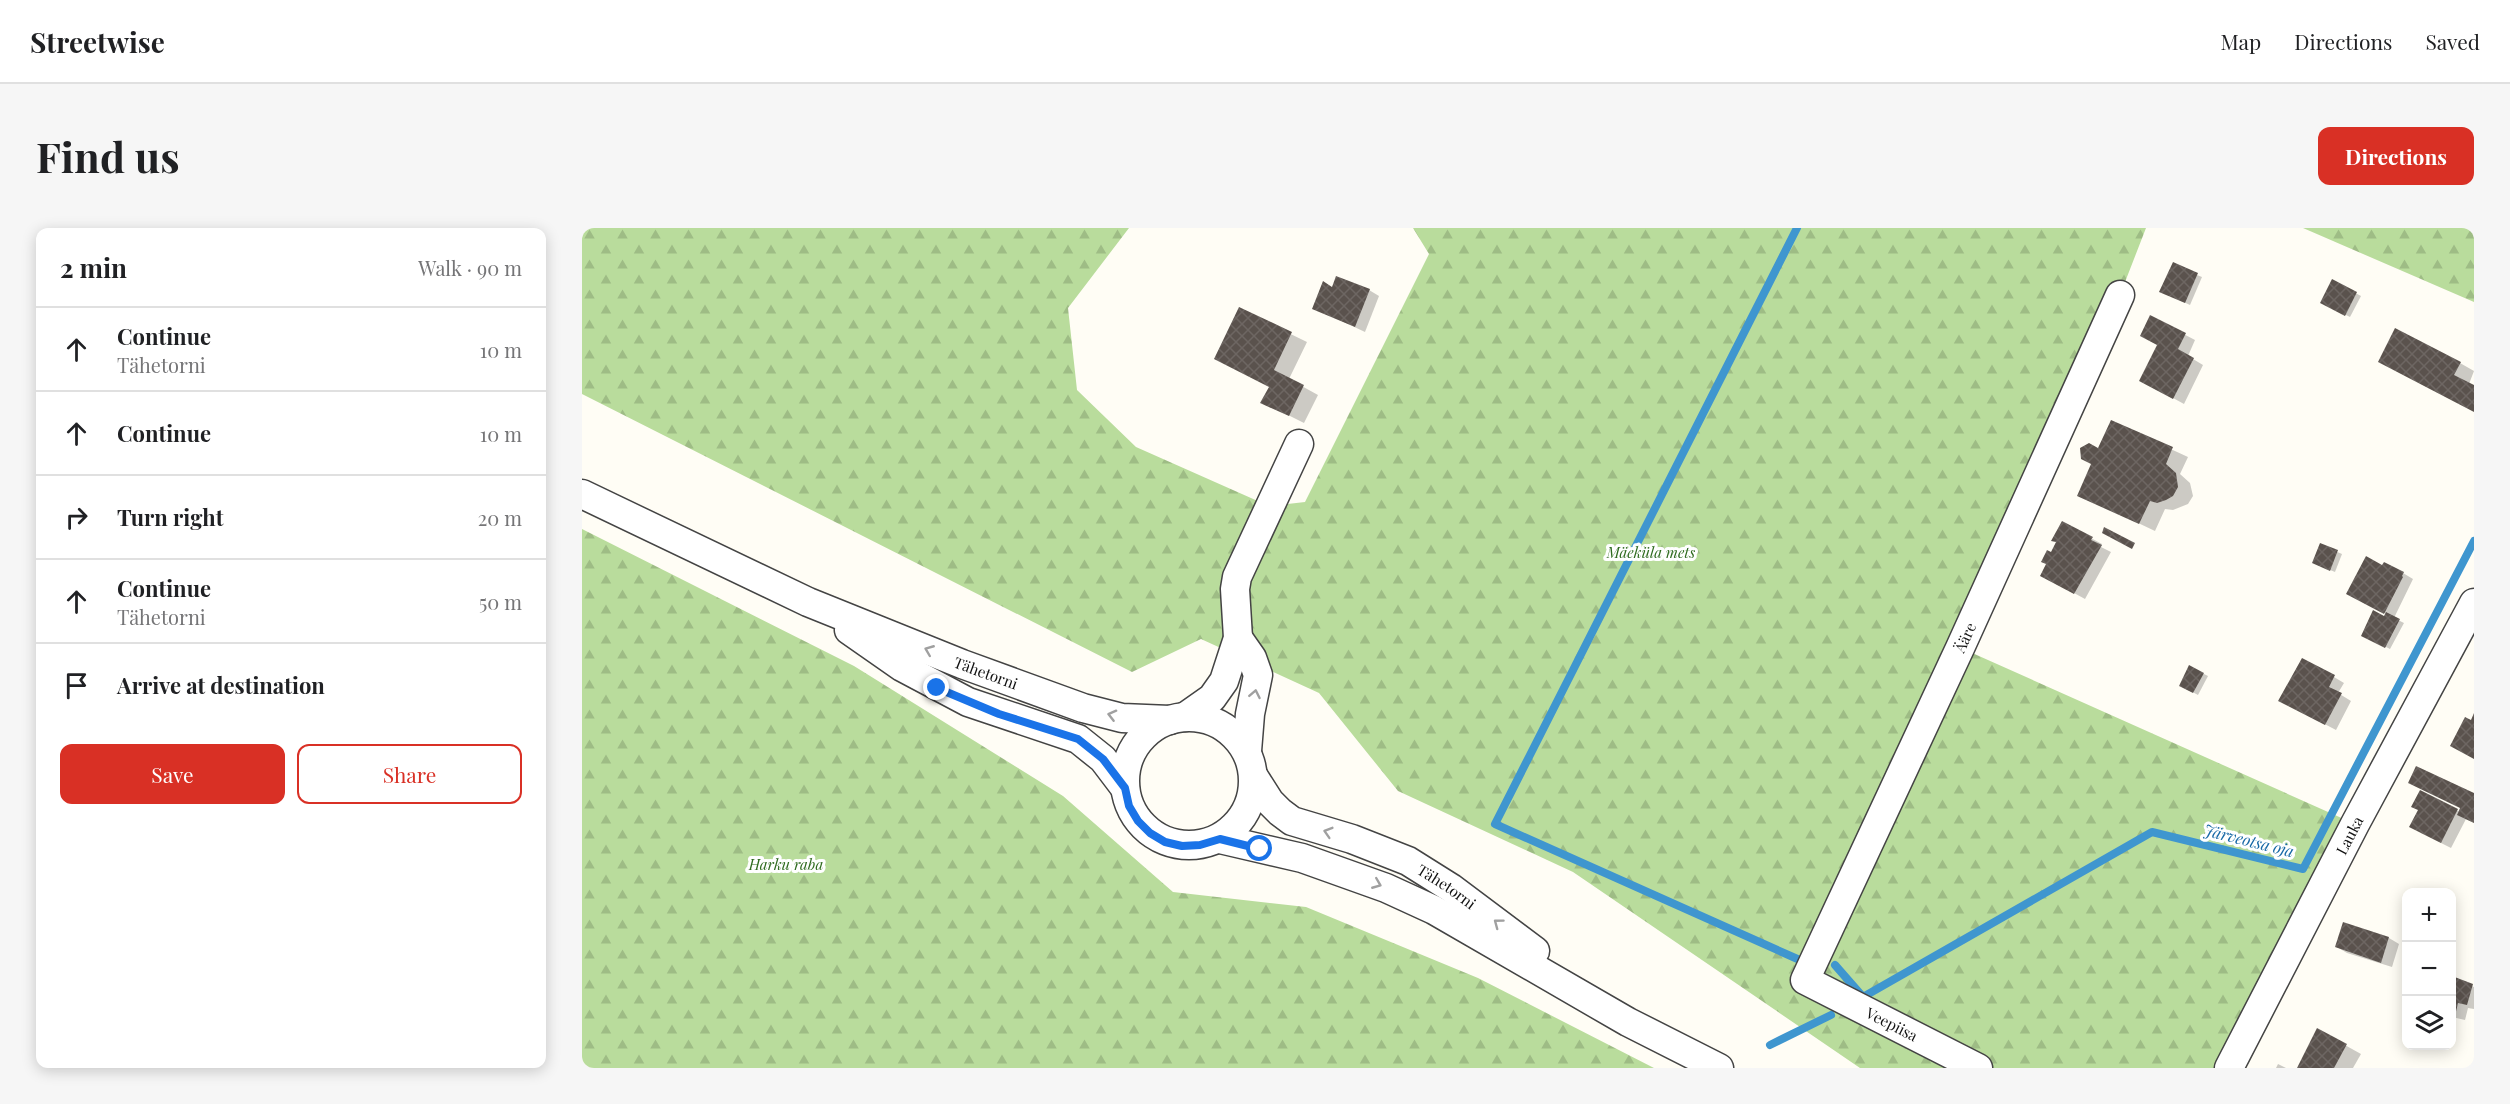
<!DOCTYPE html>
<meta charset="utf-8">
<style>
:root{--surface:#fff;--page:#f6f6f6;--text:#202124;--muted:#757577;--line:#e0e0e0;--accent:#d93025}
body{margin:0;font-family:"Playfair Display",serif;background:var(--page);color:var(--text)}
.controls{position:absolute;right:18px;bottom:18px;display:grid;overflow:hidden;border-radius:12px;box-shadow:0 3px 15px #0003}
.controls button{width:54px;height:54px;display:grid;place-items:center;padding:0;border:0;border-bottom:2px solid var(--line);background:var(--surface);color:var(--text);font:30px sans-serif}
.stop{position:absolute;width:18px;height:18px;margin:-14px;border:4px solid #1a73e8;border-radius:50%;background:#fff}
.stop.end{background:#1a73e8;border-color:#fff;box-shadow:0 2px 6px #0008}
.list{margin:0;padding:0;list-style:none}
h2{display:flex;justify-content:space-between;align-items:center;height:78px;margin:0;padding:0 24px;font-size:26px}
h2 small{font-size:20px;font-weight:400;color:var(--muted)}
.list li{display:grid;grid-template-columns:39px 1fr auto;gap:18px;align-items:center;box-sizing:border-box;height:84px;padding:0 24px;border-top:2px solid var(--line)}
.list b{display:block;font-size:22px;white-space:nowrap}
.list p{margin:0;font-size:20px;white-space:nowrap;color:var(--muted)}
.list em{font-size:20px;font-style:normal;color:var(--muted)}
.actions{display:flex;gap:12px;padding:18px 24px}
.actions a{flex:1;padding:14px 0;border:2px solid var(--accent);border-radius:12px;text-align:center;font-size:21px;color:var(--accent)}
.actions .main{background:var(--accent);color:#fff}
.icon{flex:none;width:33px;height:33px;fill:none;stroke:currentColor;stroke-width:2;stroke-linecap:round;stroke-linejoin:round}
.map{position:relative;flex:none;width:1892px;height:840px;overflow:hidden;border-radius:12px}
header{display:flex;align-items:center;gap:36px;box-sizing:border-box;height:84px;padding:0 30px;background:var(--surface);border-bottom:2px solid var(--line)}
header strong{font-size:28px}
nav{display:flex;gap:33px;margin-inline-start:auto;font-size:21px}
.intro{display:flex;align-items:center;justify-content:space-between;box-sizing:border-box;height:144px;padding:0 36px}
h1{margin:0;font-size:42px}
.button{padding:15px 27px;border-radius:12px;background:var(--accent);color:#fff;font-size:21px;font-weight:700}
main{display:flex;gap:36px;padding:0 36px}
aside{flex:1;background:var(--surface);border-radius:12px;box-shadow:0 3px 15px #0003}
.map>svg:first-child{display:block}
</style>
<header>
<strong>Streetwise</strong>
<nav><a>Map</a><a>Directions</a><a>Saved</a></nav>
</header>
<div class="intro"><h1>Find us</h1><a class="button">Directions</a></div>
<main>
<aside>
<h2>2 min<small>Walk · 90 m</small></h2>
<ul class="list">
<li><svg class="icon" aria-label="ahead" viewBox="0 0 24 24"><path d="M12 20V5M6 11l6-6 6 6"/></svg><div><b>Continue</b><p>Tähetorni</p></div><em>10 m</em></li>
<li><svg class="icon" aria-label="ahead" viewBox="0 0 24 24"><path d="M12 20V5M6 11l6-6 6 6"/></svg><div><b>Continue</b></div><em>10 m</em></li>
<li><svg class="icon" aria-label="right" viewBox="0 0 24 24"><path d="M7 20v-9h11M14 6l5 5-5 5"/></svg><div><b>Turn right</b></div><em>20 m</em></li>
<li><svg class="icon" aria-label="ahead" viewBox="0 0 24 24"><path d="M12 20V5M6 11l6-6 6 6"/></svg><div><b>Continue</b><p>Tähetorni</p></div><em>50 m</em></li>
<li><svg class="icon" aria-label="arrive" viewBox="0 0 24 24"><path d="M6 21V4h12l-3 4 3 4H6"/></svg><div><b>Arrive at destination</b></div></li>
</ul>
<div class="actions"><a class="main">Save</a><a>Share</a></div>
</aside>
<div class="map">
<svg width="1892" height="840" viewBox="0 0 1892 840">
<defs>
<pattern id="forest-firs" width="22" height="20" patternUnits="userSpaceOnUse" patternTransform="scale(1.5)"><rect width="22" height="20" fill="#b9dc9c"/><path d="M5 1l3.5 6h-7zM16 11l3.5 6h-7z" fill="#9ebc85"/></pattern>
<pattern id="building-cross-hatch" width="8" height="8" patternUnits="userSpaceOnUse" patternTransform="scale(1.5)"><rect width="8" height="8" fill="#5a524d"/><path d="M0 0l8 8M0 8l8-8" fill="none" stroke="#6d6662"/></pattern>
</defs>
<rect width="100%" height="100%" fill="#fffdf5"/>
<g fill="url(#forest-firs)">
<path d="M0,0H547L486,80L495,162L554,219L687,278L723,274L847,26L831,0H1564L1538,67L1379,420L1773,596L1647,840H1278L991,644L816,563L737,465L619,411L550,444L0,166Z"/>
<path d="M1721,0H1892V74Z"/>
<path d="M0,301L272,438L481,568L591,664L724,679L896,750L1072,840H0Z"/>
</g>
<g fill="#0003">
<path d="M1615,47L1620,49L1608,77L1584,66Z"/>
<path d="M1751,53L1779,68L1768,89L1740,75Z"/>
<path d="M751,61L787,62L797,68L783,104L732,80Z"/>
<path d="M657,81L725,114L707,151L736,167L722,195L680,174L688,159Z"/>
<path d="M1569,89L1613,112L1606,128L1621,137L1602,176L1569,158L1577,117Z"/>
<path d="M1878,135L1892,143L1887,156L1892,159V183L1813,142Z"/>
<path d="M1530,194L1606,229L1598,246L1608,255L1611,268L1606,276L1591,282L1583,281L1573,303L1497,267Z"/>
<path d="M1481,295L1520,316L1519,319L1529,324L1503,371L1470,353V326Z"/>
<path d="M1739,317L1760,326L1753,344L1736,337Z"/>
<path d="M1801,339L1821,345L1831,351L1812,390L1822,395L1808,421L1781,407L1805,386L1776,371Z"/>
<path d="M1608,439L1626,448L1616,467L1599,458Z"/>
<path d="M1752,449L1762,455L1756,465L1769,473L1754,502L1708,478Z"/>
<path d="M1839,564L1878,584L1892,567V595L1884,591L1869,620L1839,605Z"/>
<path d="M1762,696L1807,710L1817,716L1810,739L1765,725L1755,719Z"/>
<path d="M1870,750L1892,759V781L1886,780L1883,792L1870,789V793Z"/>
<path d="M1736,802L1779,826L1771,840H1717Z"/>
<path d="M1696,836L1704,840H1694Z"/>
</g>
<g fill="none" stroke-linecap="round" stroke-linejoin="round">
<g stroke="#3f96cf" stroke-width="8">
<path d="M1215,0L913,596L1220,733"/>
<path d="M1253,737L1281,769L1570,604L1721,641L1892,313"/>
<path d="M1188,817L1249,787"/>
</g>
</g>
<g fill="url(#building-cross-hatch)">
<path d="M1591,34L1616,45L1603,75L1577,64Z"/>
<path d="M754,48L788,61L773,99L730,81L741,53L750,59Z"/>
<path d="M1750,51L1775,64L1763,88L1738,75Z"/>
<path d="M657,79L710,104L692,142L722,157L707,188L678,175L687,159L632,131Z"/>
<path d="M1568,87L1604,105L1596,121L1612,130L1591,171L1557,153L1575,117L1558,108Z"/>
<path d="M1813,100L1879,134L1872,147L1892,157V184L1796,134Z"/>
<path d="M1529,192L1591,219L1584,236L1594,245L1596,259L1591,268L1584,272L1575,275L1568,273L1557,296L1495,268L1509,236L1499,231L1498,220L1507,215L1516,220Z"/>
<path d="M1480,293L1511,309L1509,312L1520,317L1492,366L1458,348L1464,336L1459,334L1465,322L1469,324L1474,314L1469,313Z"/>
<path d="M1522,299L1553,315L1550,321L1520,305Z"/>
<path d="M1738,315L1756,322L1748,343L1730,335Z"/>
<path d="M1784,328L1800,337L1802,334L1822,344L1820,348L1821,349L1802,386L1764,366Z"/>
<path d="M1791,382L1802,388L1804,384L1818,391L1803,420L1779,408Z"/>
<path d="M1720,430L1753,447L1747,459L1760,465L1743,497L1696,473Z"/>
<path d="M1607,437L1622,445L1611,465L1597,458Z"/>
<path d="M1892,485V531L1868,518L1883,489L1889,492Z"/>
<path d="M1834,538L1892,565V595L1875,587L1878,580L1826,555Z"/>
<path d="M1838,562L1876,581L1859,615L1827,599L1836,582L1829,579Z"/>
<path d="M1761,694L1807,709L1799,735L1753,719Z"/>
<path d="M1870,748L1891,756L1885,777L1876,775L1873,788L1870,787Z"/>
<path d="M1735,800L1765,816L1752,840H1715Z"/>
</g>
<g fill="none" stroke-linecap="round" stroke-linejoin="round">
<g stroke="#444" stroke-width="31">
<g id="minor">
<path id="s1" d="M0,266L226,374L380,436L501,480L540,490L588,492"/>
<path d="M267,402L320,439L386,474L496,511L521,531L543,560"/>
<path d="M656,410L670,430L676,447L668,486L665,523"/>
<circle cx="607" cy="553" r="64"/>
<path d="M603,489L630,470L642,453L656,410L653,361L655,349L717,216"/>
<path id="s2" d="M672,549L688,574L698,584L710,593L770,611L826,633L869,660L953,723"/>
<path d="M638,611L720,630L804,660L852,682L1046,794L1137,840"/>
<path id="s3" d="M1396,840L1223,752L1378,420L1538,67"/>
<path id="s4" d="M1647,840L1773,596L1892,375"/>
</g>
</g>
<use href="#minor" stroke="#fff" stroke-width="28"/>
</g>
<defs><path id="oneway-chevron" d="M-2-3.5L2.5 0L-2 3.5" fill="none" stroke-width="1.6" stroke-linecap="round" stroke-linejoin="round" transform="scale(1.5)"/></defs>
<g stroke="#a0a0a0">
<use href="#oneway-chevron" transform="translate(347 422) rotate(-158)"/>
<use href="#oneway-chevron" transform="translate(673 466) rotate(-79)"/>
<use href="#oneway-chevron" transform="translate(530 487) rotate(-166)"/>
<use href="#oneway-chevron" transform="translate(746 604) rotate(-163)"/>
<use href="#oneway-chevron" transform="translate(795 656) rotate(22)"/>
<use href="#oneway-chevron" transform="translate(916 695) rotate(-143)"/>
</g>
<g fill="none" stroke-linecap="round" stroke-linejoin="round">
<path stroke="#1a73e8" stroke-width="8" d="M355,460L417,486L496,511L521,531L543,560L547,578L556,593L568,605L583,614L600,618L618,617L638,611L678,621"/>
</g>
<g text-anchor="middle" dominant-baseline="central" stroke-width="6" stroke-linejoin="round" paint-order="stroke">
<g font-size="15" font-style="italic" fill="#2f6b1f" stroke="#fff">
<text x="1069" y="324">Mäeküla mets</text>
<text x="204" y="636">Harku raba</text>
</g>
<g font-size="15" fill="#111" stroke="#fff">
<text stroke="none"><textPath href="#s3" startOffset="572">Ääre</textPath></text>
<text stroke="none"><textPath href="#s1" startOffset="442">Tähetorni</textPath></text>
<text stroke="none"><textPath href="#s4" startOffset="262">Lauka</textPath></text>
<text stroke="none"><textPath href="#s2" startOffset="228">Tähetorni</textPath></text>
<text transform="translate(1310 796) rotate(27)">Veepiisa</text>
</g>
<g font-size="16" font-style="italic" fill="#1768a6" stroke="#fff">
<text transform="translate(1667 612) rotate(14)">Järveotsa oja</text>
</g>
</g>
</svg>
<div class="controls">
<button>+</button>
<button>−</button>
<button><svg class="icon" aria-label="layers" viewBox="0 0 24 24"><path d="M12 4l9 5-9 5-9-5zM3 14l9 5 9-5"/></svg></button>
</div>
<div class="stop" style="left:678px;top:621px"></div>
<div class="stop end" style="left:355px;top:460px"></div>
</div>
</main>
